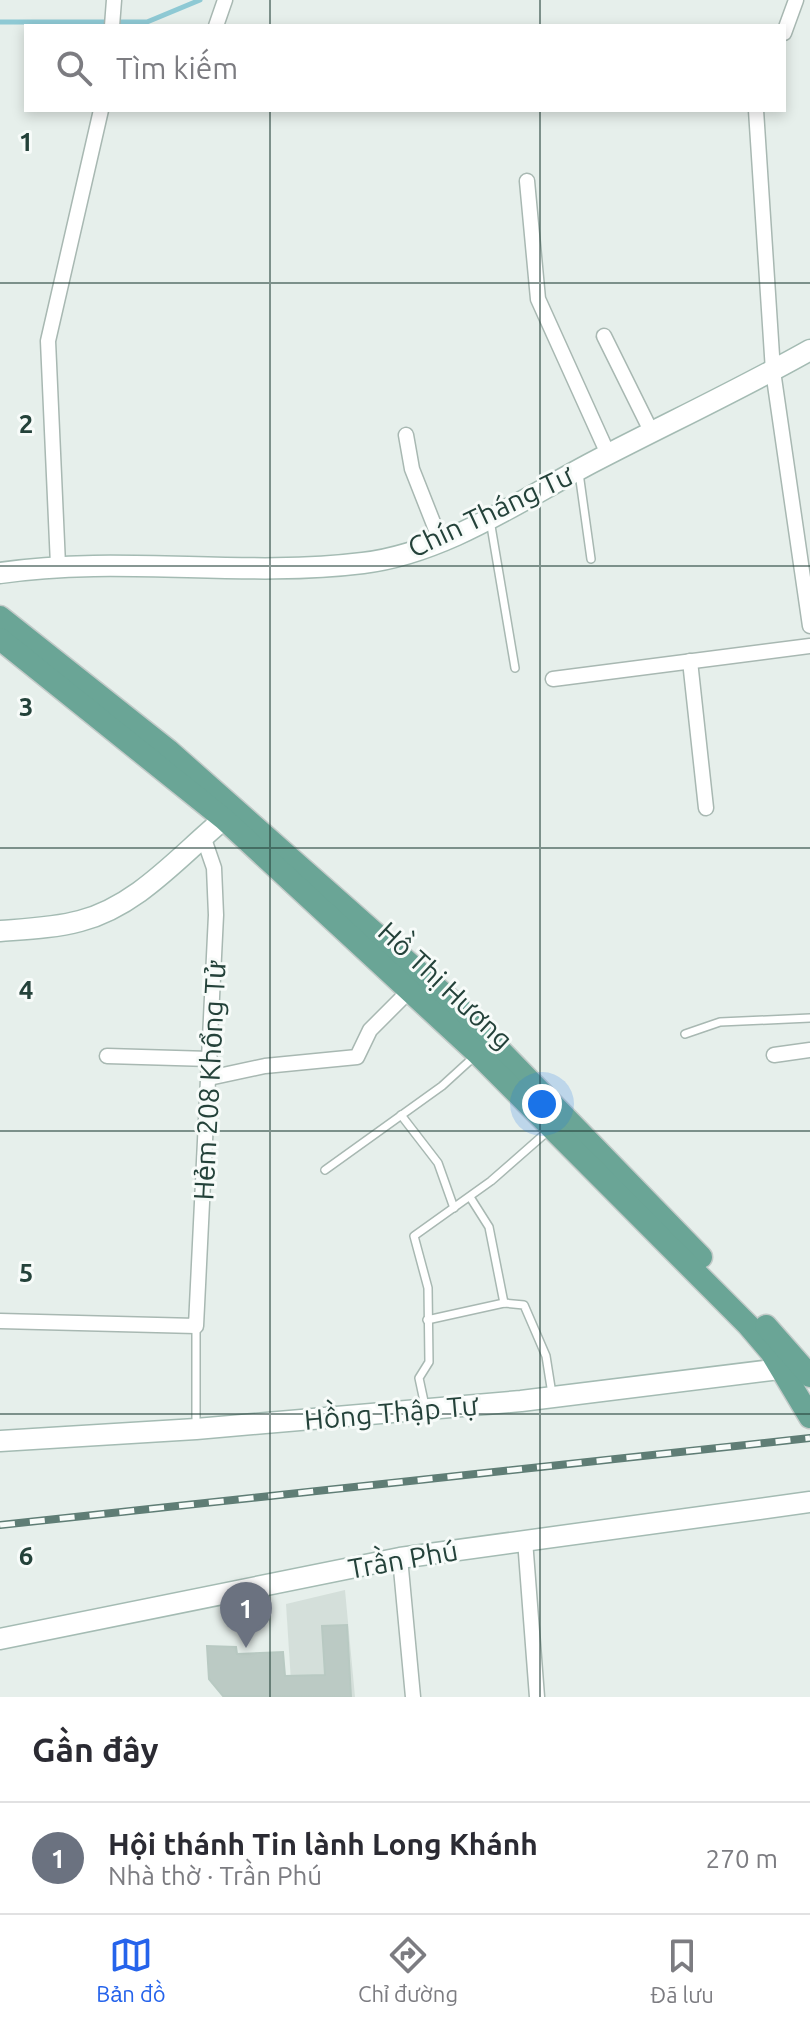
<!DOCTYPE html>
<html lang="vi">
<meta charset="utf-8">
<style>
:root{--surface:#fff;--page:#f7f7f7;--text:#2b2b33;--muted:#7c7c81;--line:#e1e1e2;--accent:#2563eb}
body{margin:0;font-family:Ubuntu,sans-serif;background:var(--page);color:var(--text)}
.you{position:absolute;left:542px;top:1104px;width:28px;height:28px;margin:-20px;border:6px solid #fff;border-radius:50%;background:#1a73e8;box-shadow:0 0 0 12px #1a73e833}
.badge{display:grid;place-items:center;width:52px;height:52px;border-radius:50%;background:var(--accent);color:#fff;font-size:26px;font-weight:700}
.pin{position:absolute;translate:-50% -66px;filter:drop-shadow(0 2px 4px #0008)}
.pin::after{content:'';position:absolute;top:42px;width:28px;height:24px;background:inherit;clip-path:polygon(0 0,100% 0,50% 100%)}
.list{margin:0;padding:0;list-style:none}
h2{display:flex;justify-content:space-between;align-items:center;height:104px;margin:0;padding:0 32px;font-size:34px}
h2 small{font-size:26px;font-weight:400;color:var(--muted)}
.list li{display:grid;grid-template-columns:52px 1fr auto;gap:24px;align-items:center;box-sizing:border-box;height:112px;padding:0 32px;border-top:2px solid var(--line)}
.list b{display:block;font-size:30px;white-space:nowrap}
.list p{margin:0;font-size:26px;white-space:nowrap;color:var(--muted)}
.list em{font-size:26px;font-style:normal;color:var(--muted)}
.icon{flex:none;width:44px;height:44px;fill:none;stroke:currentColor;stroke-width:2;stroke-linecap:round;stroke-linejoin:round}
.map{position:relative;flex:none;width:810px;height:1697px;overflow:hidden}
.search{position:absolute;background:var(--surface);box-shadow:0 4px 12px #0003;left:24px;right:24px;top:24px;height:88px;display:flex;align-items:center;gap:20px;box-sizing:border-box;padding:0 28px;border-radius:0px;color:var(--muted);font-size:30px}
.sheet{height:216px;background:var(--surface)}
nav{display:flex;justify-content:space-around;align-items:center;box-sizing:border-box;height:112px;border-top:2px solid var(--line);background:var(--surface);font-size:22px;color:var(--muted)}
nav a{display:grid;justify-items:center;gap:4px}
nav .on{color:var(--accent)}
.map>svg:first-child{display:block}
</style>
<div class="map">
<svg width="810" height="1697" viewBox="0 0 810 1697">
<rect width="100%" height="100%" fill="#e6efeb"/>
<path fill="#d4dfda" d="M345,1590L355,1697H292L286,1604Z"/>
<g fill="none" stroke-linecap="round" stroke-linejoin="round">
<path stroke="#8ec9d4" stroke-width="5" d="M0,22H147L200,0"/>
</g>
<path fill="#bbcac4" stroke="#b8c9c2" stroke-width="2" d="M347,1625L351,1697L223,1696L209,1679L207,1646L236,1647L237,1654L283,1652L285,1676L325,1675L322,1626Z"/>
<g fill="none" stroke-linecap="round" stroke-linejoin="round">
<g stroke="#a8b8b2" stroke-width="10">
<g id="lane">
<path d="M579,473L591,559"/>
<path d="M490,520L515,668"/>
<path d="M685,1034L720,1022L810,1018"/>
<path d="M401,1115L438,1163L454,1208"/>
<path d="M325,1170L442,1086L476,1055"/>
<path d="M470,1197L489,1227L504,1303"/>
<path d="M427,1320L504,1303L524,1305L546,1356L552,1394"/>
<path d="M425,1406L419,1378L429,1362L428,1288L414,1236L491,1181L548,1131"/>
<path d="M196,1428V1326"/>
</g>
</g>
<g stroke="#a8b8b2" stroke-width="17">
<g id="street">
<path d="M112,26L114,0"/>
<path d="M216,26L225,0"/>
<path d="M784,33L796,0"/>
<path d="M756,110L773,371L810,626"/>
<path d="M527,181L538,299L608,454"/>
<path d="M604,336L652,433"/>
<path d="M406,435L412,469L440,540"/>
<path d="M58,565L48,341L101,110"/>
<path d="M690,661L706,808"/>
<path d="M553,679L810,646"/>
<path d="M774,1055L810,1050"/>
<path d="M107,1056L210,1059"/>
<path d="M209,1078L265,1066L357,1057L370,1030L409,991"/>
<path d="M0,1321L196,1326L216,915L214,868L203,836"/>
<path d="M525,1540L537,1697"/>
<path d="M400,1558L413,1697"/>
</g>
</g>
<g stroke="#a4bbb3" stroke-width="23">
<g id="secondary">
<path d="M0,573C120,555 242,578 363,563C446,553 522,499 595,461C666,424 739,390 810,350"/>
<path d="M0,931C26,929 54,928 80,921C138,906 179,856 224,819"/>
<path d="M0,1441L196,1429L521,1401L796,1367"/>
<path d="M0,1639L400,1558L810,1502"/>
</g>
</g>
<g stroke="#c2cac8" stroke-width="25">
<g id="primary">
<path d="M0,617L168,750L455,1004L701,1257"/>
<path d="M0,639L224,819L478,1054L748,1325L771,1352L810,1417"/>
<path d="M766,1326L810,1376"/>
</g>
</g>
<use href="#lane" stroke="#fff" stroke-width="7"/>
<use href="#street" stroke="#fff" stroke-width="14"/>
<use href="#secondary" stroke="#fff" stroke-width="20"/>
<use href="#primary" stroke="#6aa596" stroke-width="22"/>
<g stroke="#5f7d75" stroke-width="8">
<path id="rail" d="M0,1525L810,1438"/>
</g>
<use href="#rail" stroke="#f7fbf9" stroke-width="5" stroke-dasharray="15" stroke-linecap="butt"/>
</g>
<path fill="none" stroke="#24423a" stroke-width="2" stroke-opacity="0.55" d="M270,0V26M540,0V26M270,110V1697M540,110V1697M0,283H810M0,566H810M0,848H810M0,1131H810M0,1414H810"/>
<g text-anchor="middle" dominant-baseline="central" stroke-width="6" stroke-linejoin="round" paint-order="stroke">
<g font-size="28" fill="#24423a" stroke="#f7fbf9">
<text transform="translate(490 511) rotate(-25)">Chín Tháng Tư</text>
<text transform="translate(446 985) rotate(43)">Hồ Thị Hương</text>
<text transform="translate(209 1080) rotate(-87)">Hẻm 208 Khổng Tử</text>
<text transform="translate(391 1412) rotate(-5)">Hồng Thập Tự</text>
<text transform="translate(403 1559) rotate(-10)">Trần Phú</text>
</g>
</g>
<g font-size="26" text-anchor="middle" font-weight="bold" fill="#24423a" stroke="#f7fbf9" stroke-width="6" stroke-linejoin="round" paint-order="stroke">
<text x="26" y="151">1</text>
<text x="26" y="433">2</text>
<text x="26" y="716">3</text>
<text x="26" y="999">4</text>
<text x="26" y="1282">5</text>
<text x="26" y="1565">6</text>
</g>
</svg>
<div class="you"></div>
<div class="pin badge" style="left:246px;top:1648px;background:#6b7280">1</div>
<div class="search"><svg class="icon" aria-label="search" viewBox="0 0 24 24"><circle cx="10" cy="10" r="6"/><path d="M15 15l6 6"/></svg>Tìm kiếm</div>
</div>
<section class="sheet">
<h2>Gần đây<small></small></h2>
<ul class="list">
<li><span class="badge" style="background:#6b7280">1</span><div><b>Hội thánh Tin lành Long Khánh</b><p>Nhà thờ · Trần Phú</p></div><em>270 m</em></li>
</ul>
</section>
<nav>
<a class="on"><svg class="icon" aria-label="map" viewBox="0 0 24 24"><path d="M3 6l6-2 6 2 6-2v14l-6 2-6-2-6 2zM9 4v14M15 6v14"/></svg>Bản đồ</a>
<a><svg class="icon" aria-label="directions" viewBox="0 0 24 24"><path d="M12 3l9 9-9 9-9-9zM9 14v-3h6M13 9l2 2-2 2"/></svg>Chỉ đường</a>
<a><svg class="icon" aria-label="saved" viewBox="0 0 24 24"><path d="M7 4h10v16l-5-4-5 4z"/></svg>Đã lưu</a>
</nav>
